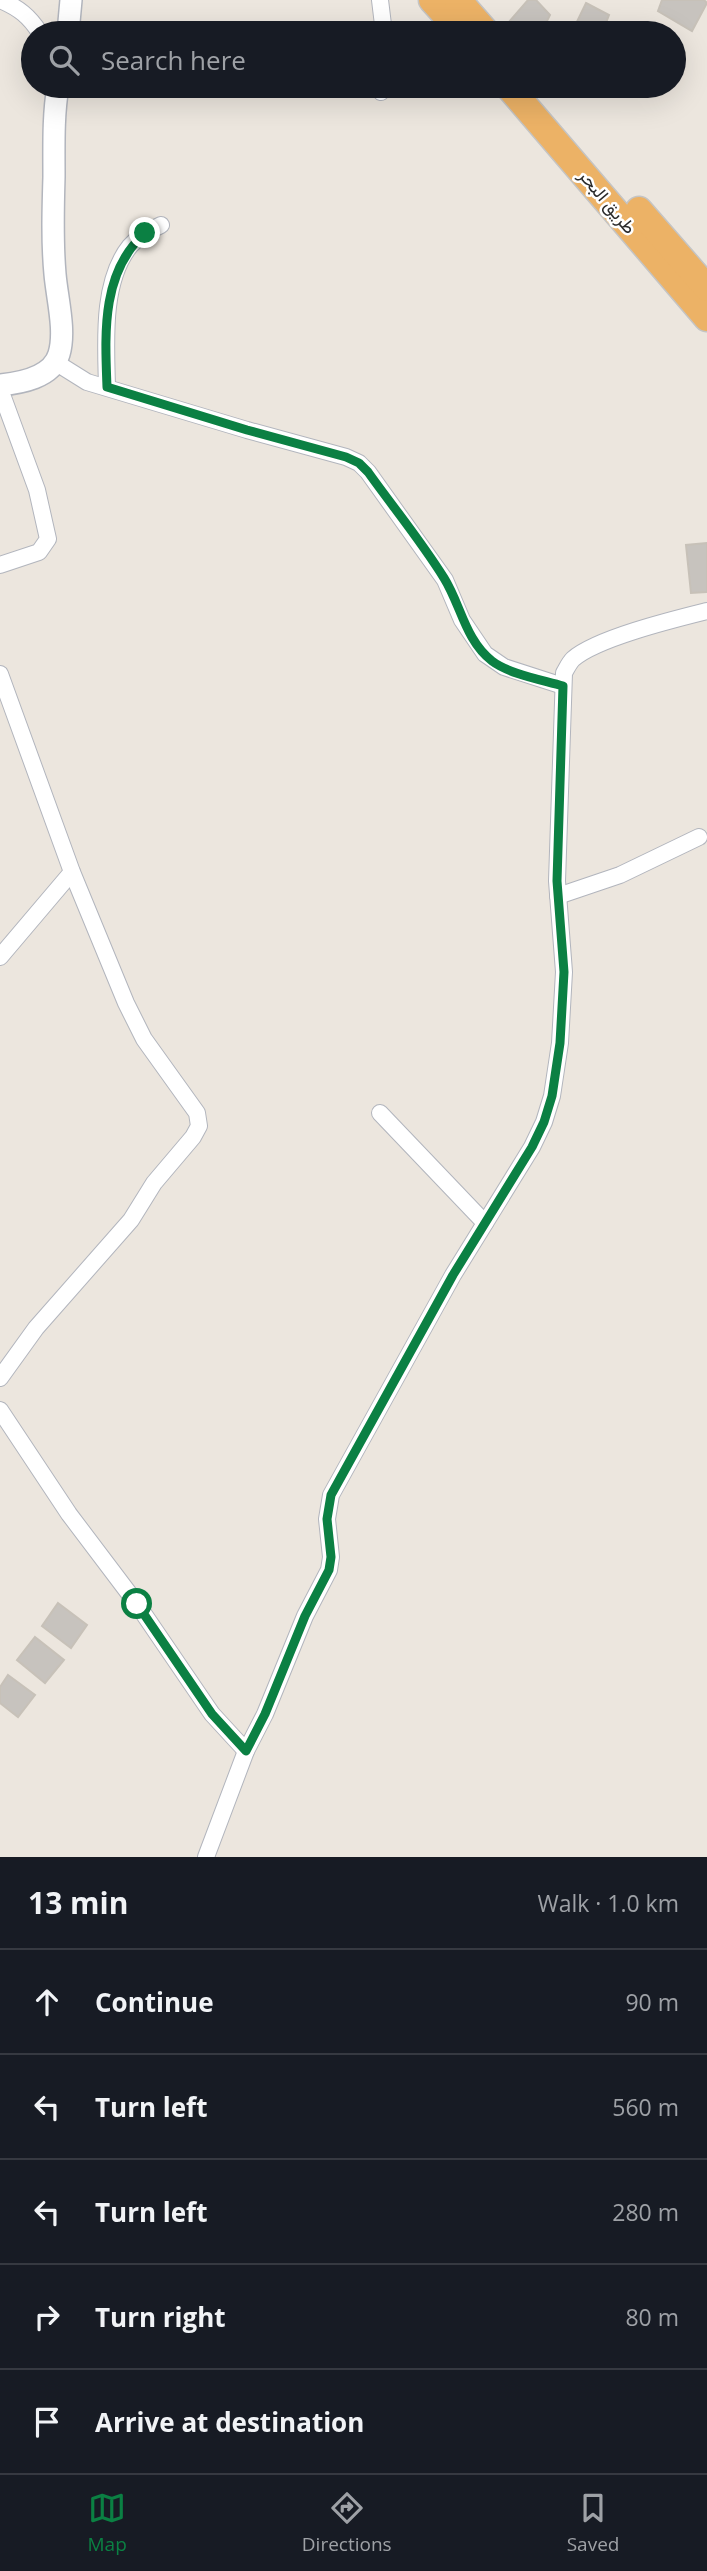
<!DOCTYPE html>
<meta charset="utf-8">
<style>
:root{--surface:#171b24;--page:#242831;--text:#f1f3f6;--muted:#9ea1a6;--line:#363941;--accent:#0b8043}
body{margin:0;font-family:"Open Sans",Vazirmatn,sans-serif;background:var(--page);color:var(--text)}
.stop{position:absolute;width:21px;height:21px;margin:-16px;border:5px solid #0b8043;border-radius:50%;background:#fff}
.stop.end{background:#0b8043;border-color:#fff;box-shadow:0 2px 7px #0008}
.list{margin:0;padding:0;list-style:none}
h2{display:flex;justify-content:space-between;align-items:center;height:91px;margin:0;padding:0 28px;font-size:30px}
h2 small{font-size:23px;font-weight:400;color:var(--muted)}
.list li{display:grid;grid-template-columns:46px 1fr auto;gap:21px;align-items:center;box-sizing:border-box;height:105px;padding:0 28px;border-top:2px solid var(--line)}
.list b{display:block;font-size:26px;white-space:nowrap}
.list em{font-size:23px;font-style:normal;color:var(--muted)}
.icon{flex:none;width:38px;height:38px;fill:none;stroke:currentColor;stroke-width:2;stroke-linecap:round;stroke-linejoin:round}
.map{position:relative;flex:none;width:707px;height:1857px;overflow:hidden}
.search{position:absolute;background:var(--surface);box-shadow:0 7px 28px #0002;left:21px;right:21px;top:21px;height:77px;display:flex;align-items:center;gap:18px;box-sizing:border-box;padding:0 24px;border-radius:38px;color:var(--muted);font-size:26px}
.sheet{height:616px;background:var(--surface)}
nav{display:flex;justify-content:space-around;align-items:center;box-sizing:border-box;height:98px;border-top:2px solid var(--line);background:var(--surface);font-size:19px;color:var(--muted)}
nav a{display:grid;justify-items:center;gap:4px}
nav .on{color:var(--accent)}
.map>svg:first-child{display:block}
</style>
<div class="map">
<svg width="707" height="1857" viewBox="0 0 707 1857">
<rect width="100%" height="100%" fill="#ece6de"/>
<g fill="#c7c3be" stroke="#c7c1b8" stroke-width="2">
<path d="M528,0H536L550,15L541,33H521L508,23Z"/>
<path d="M662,0H704L707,3L692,31L658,11Z"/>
<path d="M586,3L609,15L602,33H582L574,28Z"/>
<path d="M707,543V592L691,593L686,545Z"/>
<path d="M58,1603L87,1625L71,1648L42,1626Z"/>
<path d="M35,1637L64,1660L45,1683L17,1660Z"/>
<path d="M8,1675L35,1695L18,1717L0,1703V1687Z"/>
</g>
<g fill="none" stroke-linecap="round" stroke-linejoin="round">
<g stroke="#b2b5bd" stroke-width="18">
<g id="minor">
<path d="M0,0C19,8 29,16 40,33"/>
<path d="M380,0L384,33"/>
<path d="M381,92L382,86"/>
<path d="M55,362L87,382L247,430L346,457L359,463L368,472L445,580L462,620L485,654L504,667L563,686"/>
<path d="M107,387C106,344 101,282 130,246C139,236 150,230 161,225"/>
<path d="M0,389L37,490L48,539L39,552L0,565"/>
<path d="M0,674L72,872L126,1003L144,1039L197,1113L199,1126L193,1137L154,1183L131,1220L36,1328L0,1378"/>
<path d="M558,896L620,875L699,837"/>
<path d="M0,957L72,872"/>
<path d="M380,1113L485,1223"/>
<path d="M0,1410L69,1514L137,1604L212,1714L246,1751"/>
<path d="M206,1857L246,1751L265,1714L305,1616L329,1570L331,1557L327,1519L331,1495L453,1275L532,1147L544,1122L552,1096L560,1043L564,972L557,881L564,673C567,668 569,663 573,659C597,638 675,619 707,611"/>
</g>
</g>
<g stroke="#b2b5bd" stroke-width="24">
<g id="tertiary">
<path d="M68,33L71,0"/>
<path d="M0,385C20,383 52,378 59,354C66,331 57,298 55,274C52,241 53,210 54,177C54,146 53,116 58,86"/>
</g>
</g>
<g stroke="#c4c4c4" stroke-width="29">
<g id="trunk">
<path d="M432,0L462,33"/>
<path d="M458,0L487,33"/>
<path d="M508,86L707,318"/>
<path d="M639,210L707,288"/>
</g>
</g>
<use href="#minor" stroke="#fff" stroke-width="16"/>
<use href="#tertiary" stroke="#fff" stroke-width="21"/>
<use href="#trunk" stroke="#ecb266" stroke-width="26"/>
</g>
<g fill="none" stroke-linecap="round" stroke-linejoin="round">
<path stroke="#0b8043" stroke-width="9" d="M137,1604L212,1714L246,1751L265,1714L305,1616L329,1570L331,1557L327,1519L331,1495L453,1275L532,1147L544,1122L552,1096L560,1043L564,972L557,881L563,686C543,680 509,674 492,661C465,640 461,605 444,578C421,541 393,507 368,472L359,463L346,457L247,430L107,387C105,334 101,272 145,233"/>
</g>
<g text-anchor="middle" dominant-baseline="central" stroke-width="5" stroke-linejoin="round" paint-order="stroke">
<g font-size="18" fill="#2b2b2b" stroke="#fff">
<text transform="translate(608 201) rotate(50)">طريق البحر</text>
</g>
</g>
</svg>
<div class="stop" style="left:137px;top:1604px"></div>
<div class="stop end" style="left:145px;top:233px"></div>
<div class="search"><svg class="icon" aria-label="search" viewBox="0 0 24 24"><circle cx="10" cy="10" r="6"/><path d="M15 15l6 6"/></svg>Search here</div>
</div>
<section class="sheet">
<h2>13 min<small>Walk · 1.0 km</small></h2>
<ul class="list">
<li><svg class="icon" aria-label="ahead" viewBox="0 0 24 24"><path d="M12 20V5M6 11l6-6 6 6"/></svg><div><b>Continue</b></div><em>90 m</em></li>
<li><svg class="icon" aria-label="left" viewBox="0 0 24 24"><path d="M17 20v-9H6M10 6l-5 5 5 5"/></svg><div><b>Turn left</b></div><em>560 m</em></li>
<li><svg class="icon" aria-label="left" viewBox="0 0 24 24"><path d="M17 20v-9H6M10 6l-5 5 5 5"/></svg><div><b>Turn left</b></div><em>280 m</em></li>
<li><svg class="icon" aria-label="right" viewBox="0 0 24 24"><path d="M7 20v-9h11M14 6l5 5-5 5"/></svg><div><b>Turn right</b></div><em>80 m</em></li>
<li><svg class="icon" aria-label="arrive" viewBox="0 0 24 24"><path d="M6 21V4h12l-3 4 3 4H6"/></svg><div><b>Arrive at destination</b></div></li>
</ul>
</section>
<nav>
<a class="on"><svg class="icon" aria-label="map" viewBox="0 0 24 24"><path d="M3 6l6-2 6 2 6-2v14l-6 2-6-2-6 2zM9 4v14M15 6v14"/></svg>Map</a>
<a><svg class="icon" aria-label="directions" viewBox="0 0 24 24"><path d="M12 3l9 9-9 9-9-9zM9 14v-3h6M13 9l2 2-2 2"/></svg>Directions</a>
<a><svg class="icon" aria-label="saved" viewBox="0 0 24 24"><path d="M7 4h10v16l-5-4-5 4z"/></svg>Saved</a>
</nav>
